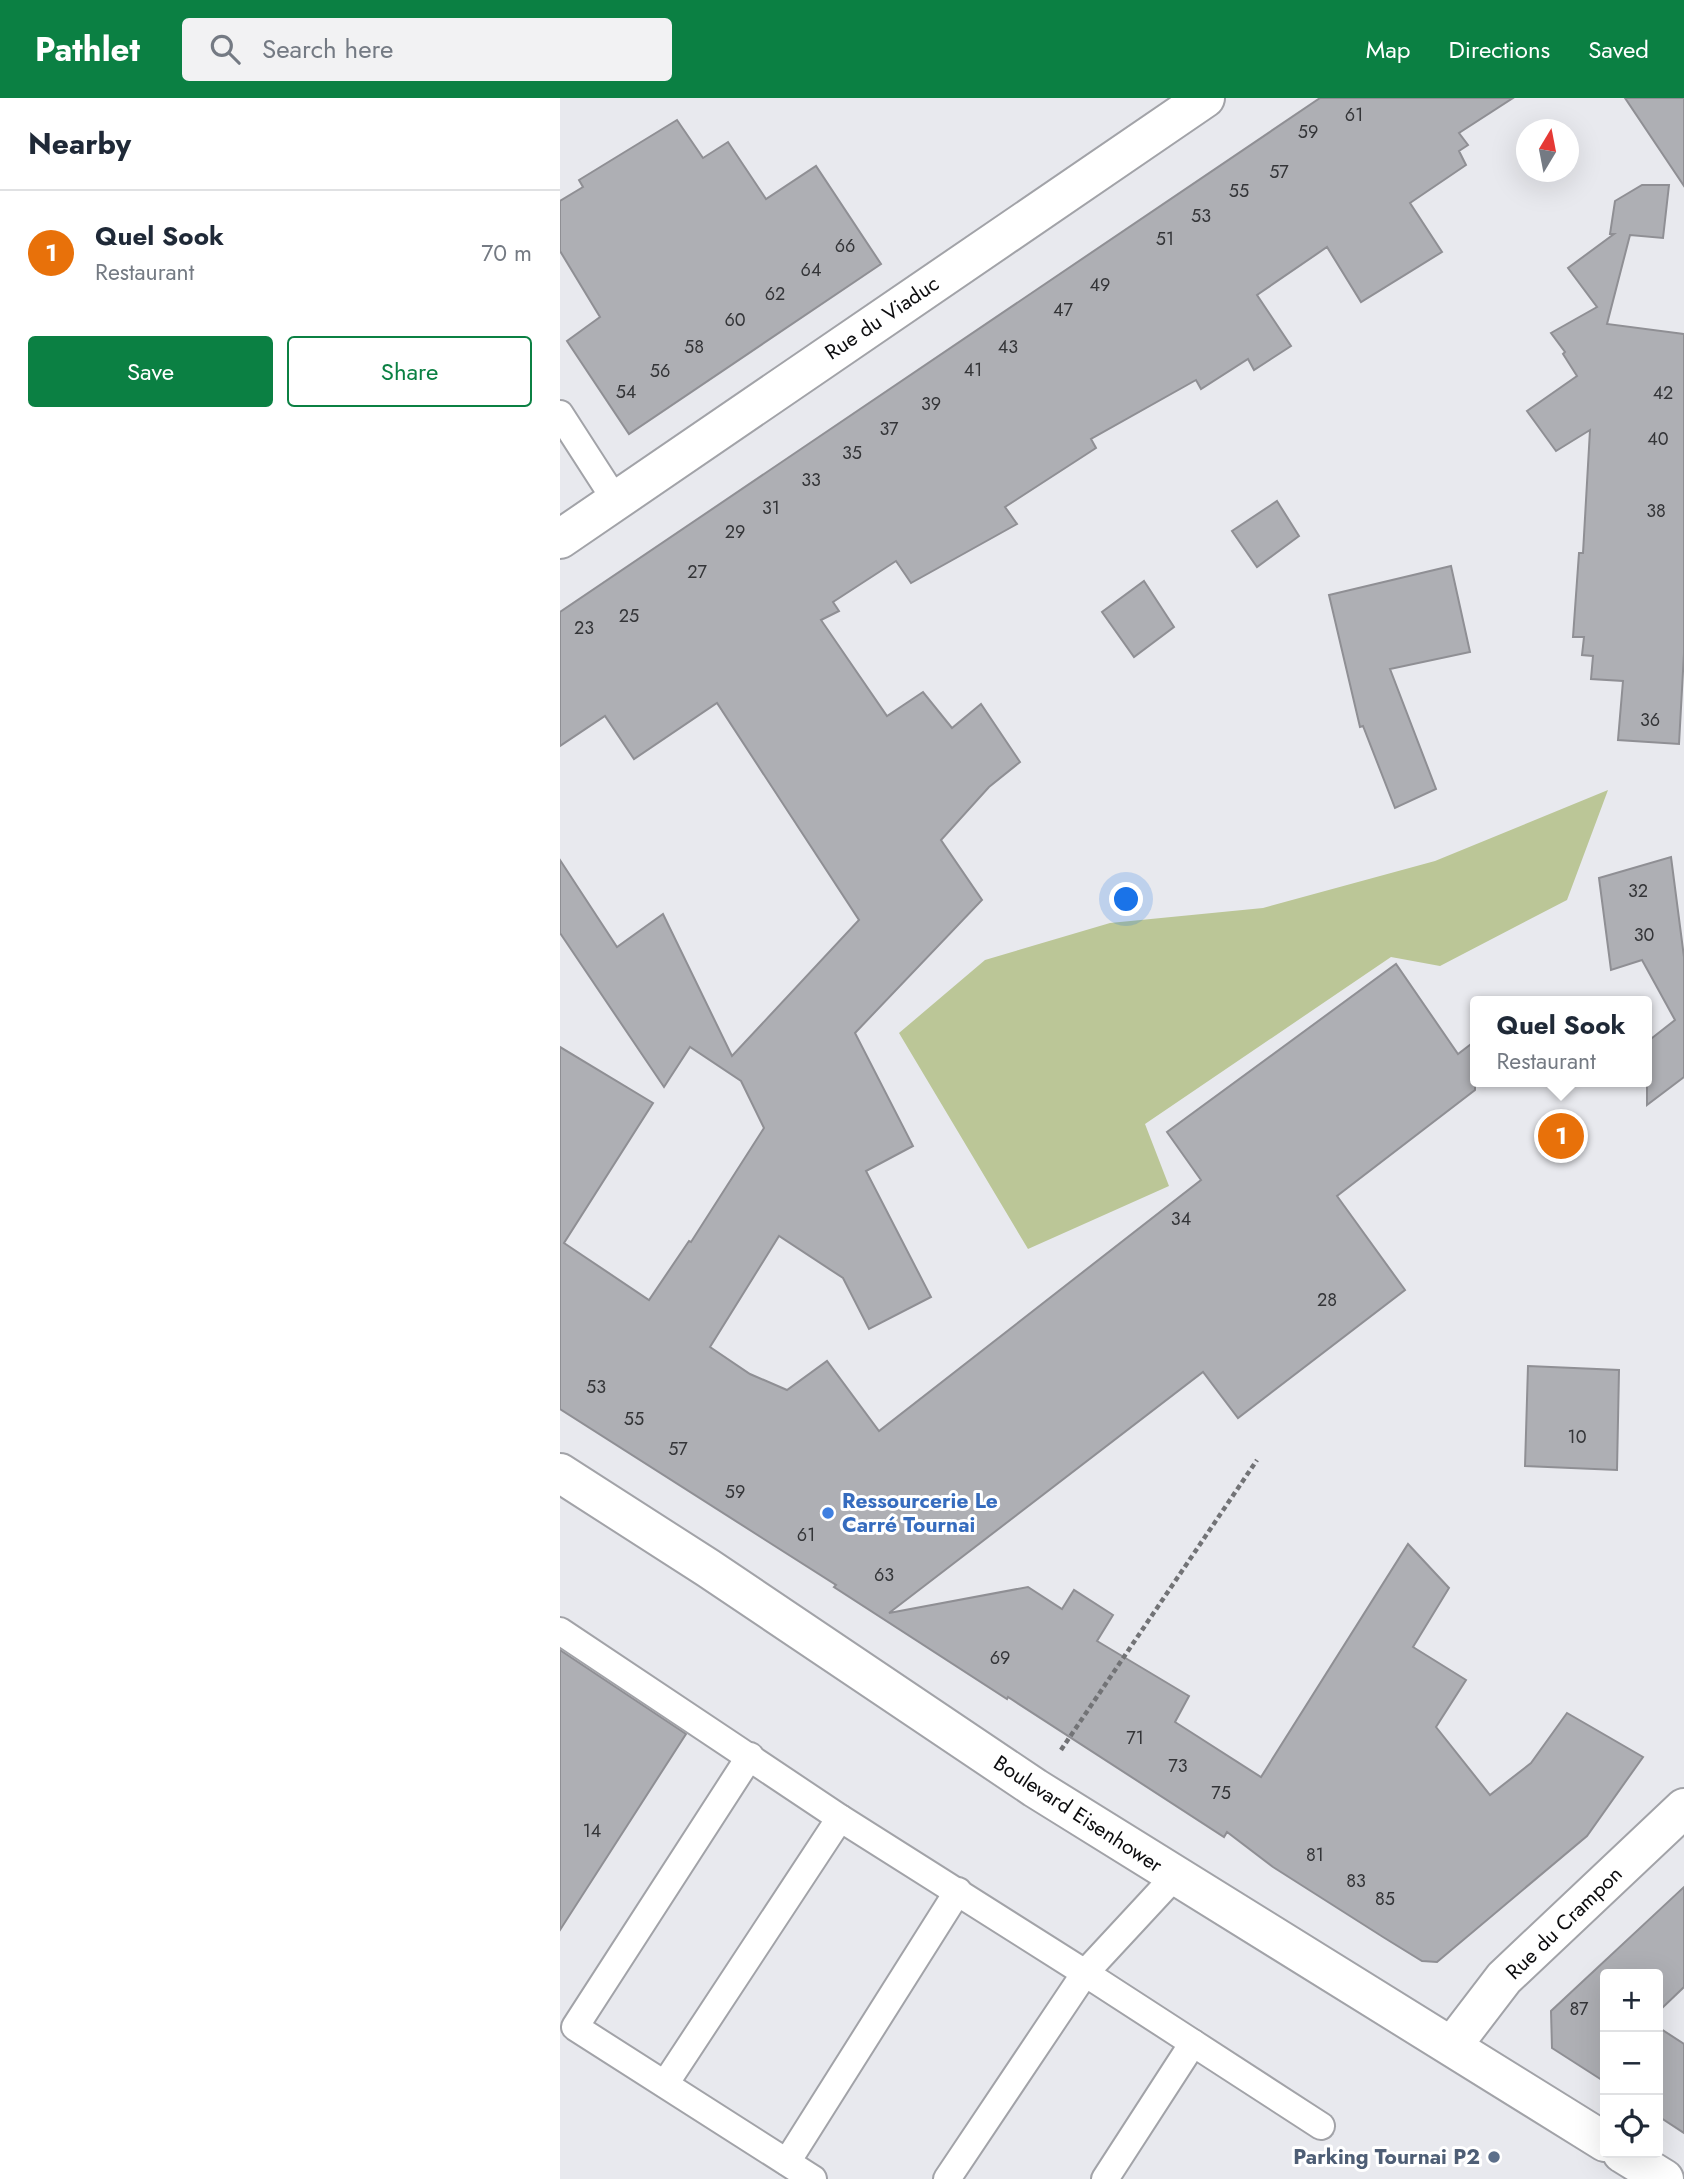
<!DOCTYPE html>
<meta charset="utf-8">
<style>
:root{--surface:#fff;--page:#f2f2f3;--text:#1f2937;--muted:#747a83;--line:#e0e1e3;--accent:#0b8043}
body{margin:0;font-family:Jost,sans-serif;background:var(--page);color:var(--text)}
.controls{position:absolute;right:21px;bottom:21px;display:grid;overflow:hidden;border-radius:7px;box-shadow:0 7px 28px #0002}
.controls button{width:63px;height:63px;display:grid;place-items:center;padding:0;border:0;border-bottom:2px solid var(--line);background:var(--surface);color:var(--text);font:35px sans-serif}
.compass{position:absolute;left:956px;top:21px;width:63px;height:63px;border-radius:50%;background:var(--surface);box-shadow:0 7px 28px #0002;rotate:10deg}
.you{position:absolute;left:567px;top:802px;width:24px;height:24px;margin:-18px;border:5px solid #fff;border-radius:50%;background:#1a73e8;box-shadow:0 0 0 10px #1a73e833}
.badge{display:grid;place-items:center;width:46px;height:46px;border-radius:50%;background:var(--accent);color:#fff;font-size:23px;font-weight:700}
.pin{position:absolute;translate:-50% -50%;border:4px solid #fff;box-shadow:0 2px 7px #0006}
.popup{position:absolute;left:910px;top:898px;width:182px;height:91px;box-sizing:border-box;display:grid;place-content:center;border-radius:7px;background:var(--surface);filter:drop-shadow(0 2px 5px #0005);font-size:23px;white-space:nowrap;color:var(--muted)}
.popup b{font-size:26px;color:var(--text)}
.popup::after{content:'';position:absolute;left:50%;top:100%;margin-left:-14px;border:14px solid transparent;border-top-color:var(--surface)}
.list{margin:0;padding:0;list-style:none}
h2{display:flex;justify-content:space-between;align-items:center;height:91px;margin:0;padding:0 28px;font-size:30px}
h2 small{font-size:23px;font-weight:400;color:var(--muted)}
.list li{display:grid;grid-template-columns:46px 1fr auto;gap:21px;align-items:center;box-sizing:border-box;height:126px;padding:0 28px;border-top:2px solid var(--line)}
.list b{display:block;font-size:26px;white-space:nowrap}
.list p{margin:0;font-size:23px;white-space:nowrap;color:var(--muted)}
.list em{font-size:23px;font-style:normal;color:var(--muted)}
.actions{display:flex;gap:14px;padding:21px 28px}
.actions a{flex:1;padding:16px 0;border:2px solid var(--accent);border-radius:7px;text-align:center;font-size:24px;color:var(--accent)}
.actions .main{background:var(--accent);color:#fff}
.icon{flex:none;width:38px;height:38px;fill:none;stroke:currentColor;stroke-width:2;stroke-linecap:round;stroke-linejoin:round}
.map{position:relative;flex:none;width:1124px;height:2081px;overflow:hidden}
header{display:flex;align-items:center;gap:42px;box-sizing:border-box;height:98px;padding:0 35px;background:var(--accent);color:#fff}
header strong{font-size:33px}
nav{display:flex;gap:38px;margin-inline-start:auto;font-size:24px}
.search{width:490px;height:63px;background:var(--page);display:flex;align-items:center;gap:18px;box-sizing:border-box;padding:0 24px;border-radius:7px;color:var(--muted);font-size:26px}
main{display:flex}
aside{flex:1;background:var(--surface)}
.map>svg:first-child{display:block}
</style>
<header>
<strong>Pathlet</strong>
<div class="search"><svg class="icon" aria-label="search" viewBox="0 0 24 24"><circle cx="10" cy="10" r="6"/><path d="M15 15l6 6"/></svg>Search here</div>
<nav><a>Map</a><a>Directions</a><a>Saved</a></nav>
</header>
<main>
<aside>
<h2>Nearby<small></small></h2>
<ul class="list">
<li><span class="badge" style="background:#e8710a">1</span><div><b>Quel Sook</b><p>Restaurant</p></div><em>70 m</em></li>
</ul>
<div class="actions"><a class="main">Save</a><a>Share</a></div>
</aside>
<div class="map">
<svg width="1124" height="2081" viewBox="0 0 1124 2081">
<rect width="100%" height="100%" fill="#e8e9ee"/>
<path fill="#bbc697" d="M1048,692L1007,802L880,868L831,859L585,1026L609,1088L468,1151L339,935L425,862L550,825L703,810L875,763Z"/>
<g fill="#aeafb4" stroke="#8f8f94" stroke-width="2">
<path d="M760,0H953L899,35L908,47L899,53L906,67L850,105L882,154L801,204L767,149L697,197L731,248L694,272L688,261L641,291L636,282L531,341L536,350L445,409L457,426L351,485L336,463L273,504L279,513L261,522L327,618L363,594L392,630L421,606L460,664L429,689L381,742L422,802L295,935L353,1048L306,1073L371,1199L309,1231L283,1180L219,1138L150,1249L190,1276L227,1292L267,1263L319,1333L641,1082L607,1034L836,866L898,956L915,943V992L777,1098L845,1192L678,1320L643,1274L329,1515L468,1489L502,1511L514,1492L553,1517L537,1543L629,1598L615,1624L701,1679L848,1446L889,1490L853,1549L906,1582L876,1629L930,1697L971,1665L1007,1615L1083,1659L1027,1738L877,1864L862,1863L823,1839L713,1769L667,1734L664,1739L448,1599L447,1601L274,1489L276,1487L0,1311V949L93,1005L4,1145L89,1202L129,1143L131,1144L204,1030L181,983L130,949L104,989L0,835V762L57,849L103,816L172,958L299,822L157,605L74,661L45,618L0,648V514Z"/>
<path d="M1065,0H1124V88Z"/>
<path d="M117,22L143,60L168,44L206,101L256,68L321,166L69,336L7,243L40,219L0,153V103L23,89L19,82Z"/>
<path d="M1082,87H1109L1103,140L1070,137L1047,226L1124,236V555L1119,646L1058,642L1063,583L1031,581L1033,558L1022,557L1024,539H1013L1019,455H1023L1030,332L996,353L967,313L1017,278L1003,256L1005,254L991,235L1037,209L1008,170L1054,136H1050L1055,103Z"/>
<path d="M717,403L739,438L697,469L672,433Z"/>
<path d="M891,468L910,554L830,571L876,691L835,710L803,628L800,629L769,497Z"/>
<path d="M584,483L614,529L574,559L542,514Z"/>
<path d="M1111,759L1124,859V979L1087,1007V944L1115,922L1082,862L1051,872L1039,780Z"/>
<path d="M968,1268L1059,1272L1057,1372L965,1368Z"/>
<path d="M0,1552L126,1636L0,1832Z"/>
<path d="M1124,1789V1889L1098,1914V1876H1045V1984L992,1950L991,1913Z"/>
<path d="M1098,1929L1124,1946V2035L1098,2018Z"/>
</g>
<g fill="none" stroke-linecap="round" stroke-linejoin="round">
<g stroke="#a2a3a8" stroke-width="30">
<g id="service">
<path d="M0,316L56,403"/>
<path d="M0,1533L280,1720L525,1875L615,1778"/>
<path d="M190,1658L15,1929L253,2081"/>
<path d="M633,1945L761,2028"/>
<path d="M105,1986L280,1720"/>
<path d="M227,2064L398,1793"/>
<path d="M387,2081L525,1875L633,1945L545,2081"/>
</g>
</g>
<g stroke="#a2a3a8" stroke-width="42">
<g id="tertiary">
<path d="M0,441L645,0"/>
<path d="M0,1375L148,1470L475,1690L1045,2044"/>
<path d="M892,1948L944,1880L1124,1710"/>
<path d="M1062,2055L1104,2081"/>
</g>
</g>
<path stroke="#727376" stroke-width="4.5" stroke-dasharray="5 3.5" stroke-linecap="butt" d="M501,1652L697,1362"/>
<use href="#service" stroke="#fff" stroke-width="26"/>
<use href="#tertiary" stroke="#fff" stroke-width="38"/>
</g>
<circle fill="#3f7fe0" stroke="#fff" stroke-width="2.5" cx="268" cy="1415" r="7"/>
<circle fill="#5c6f8a" stroke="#fff" stroke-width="2.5" cx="934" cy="2059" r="7"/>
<g text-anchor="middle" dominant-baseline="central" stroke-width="6" stroke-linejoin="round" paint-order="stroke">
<g font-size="18" fill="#343538">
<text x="794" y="17">61</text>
<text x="748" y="34">59</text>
<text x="719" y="74">57</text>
<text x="679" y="93">55</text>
<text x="641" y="118">53</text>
<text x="605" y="141">51</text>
<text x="285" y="148">66</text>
<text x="251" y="172">64</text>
<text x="540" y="187">49</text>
<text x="215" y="196">62</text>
<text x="503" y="212">47</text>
<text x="175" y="222">60</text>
<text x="134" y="249">58</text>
<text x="448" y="249">43</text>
<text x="413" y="272">41</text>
<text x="100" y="273">56</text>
<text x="66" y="294">54</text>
<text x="1103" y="295">42</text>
<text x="371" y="306">39</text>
<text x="329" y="331">37</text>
<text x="1098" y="341">40</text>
<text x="292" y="355">35</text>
<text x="251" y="382">33</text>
<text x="211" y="410">31</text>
<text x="1096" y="413">38</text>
<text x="175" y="434">29</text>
<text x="137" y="474">27</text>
<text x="69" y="518">25</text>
<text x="24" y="530">23</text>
<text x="1090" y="622">36</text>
<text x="1078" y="793">32</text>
<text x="1084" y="837">30</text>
<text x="621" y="1121">34</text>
<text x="767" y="1202">28</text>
<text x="36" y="1289">53</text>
<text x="74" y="1321">55</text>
<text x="1017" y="1339">10</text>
<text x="118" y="1351">57</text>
<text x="175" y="1394">59</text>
<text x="246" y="1437">61</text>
<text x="324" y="1477">63</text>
<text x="440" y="1560">69</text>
<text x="575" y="1640">71</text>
<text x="618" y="1668">73</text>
<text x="661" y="1695">75</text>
<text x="32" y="1733">14</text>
<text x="755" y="1757">81</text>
<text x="796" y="1783">83</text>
<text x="825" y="1801">85</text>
<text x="1019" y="1911">87</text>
</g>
<g font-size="21" fill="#0c0c0e" stroke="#fff">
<text transform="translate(322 220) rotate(-34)">Rue du Viaduc</text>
<text transform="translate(518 1716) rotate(33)">Boulevard Eisenhower</text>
<text transform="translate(1004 1825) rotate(-44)">Rue du Crampon</text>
</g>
<g font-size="21" font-weight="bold" fill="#366cbe" stroke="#fff" text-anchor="start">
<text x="282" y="1403">Ressourcerie Le<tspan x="282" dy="24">Carré Tournai</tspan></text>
</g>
<g font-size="21" font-weight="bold" fill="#4e5e75" stroke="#fff" text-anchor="end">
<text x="920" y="2059">Parking Tournai P2</text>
</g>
</g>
</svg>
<div class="controls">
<button>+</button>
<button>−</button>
<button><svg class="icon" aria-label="locate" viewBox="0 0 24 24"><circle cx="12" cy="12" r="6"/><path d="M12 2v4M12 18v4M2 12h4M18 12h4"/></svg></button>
</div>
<svg class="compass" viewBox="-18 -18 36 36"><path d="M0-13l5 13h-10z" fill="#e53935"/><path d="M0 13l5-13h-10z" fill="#747a83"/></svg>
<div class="you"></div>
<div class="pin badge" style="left:1001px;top:1038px;background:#e8710a">1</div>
<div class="popup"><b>Quel Sook</b>Restaurant</div>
</div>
</main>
